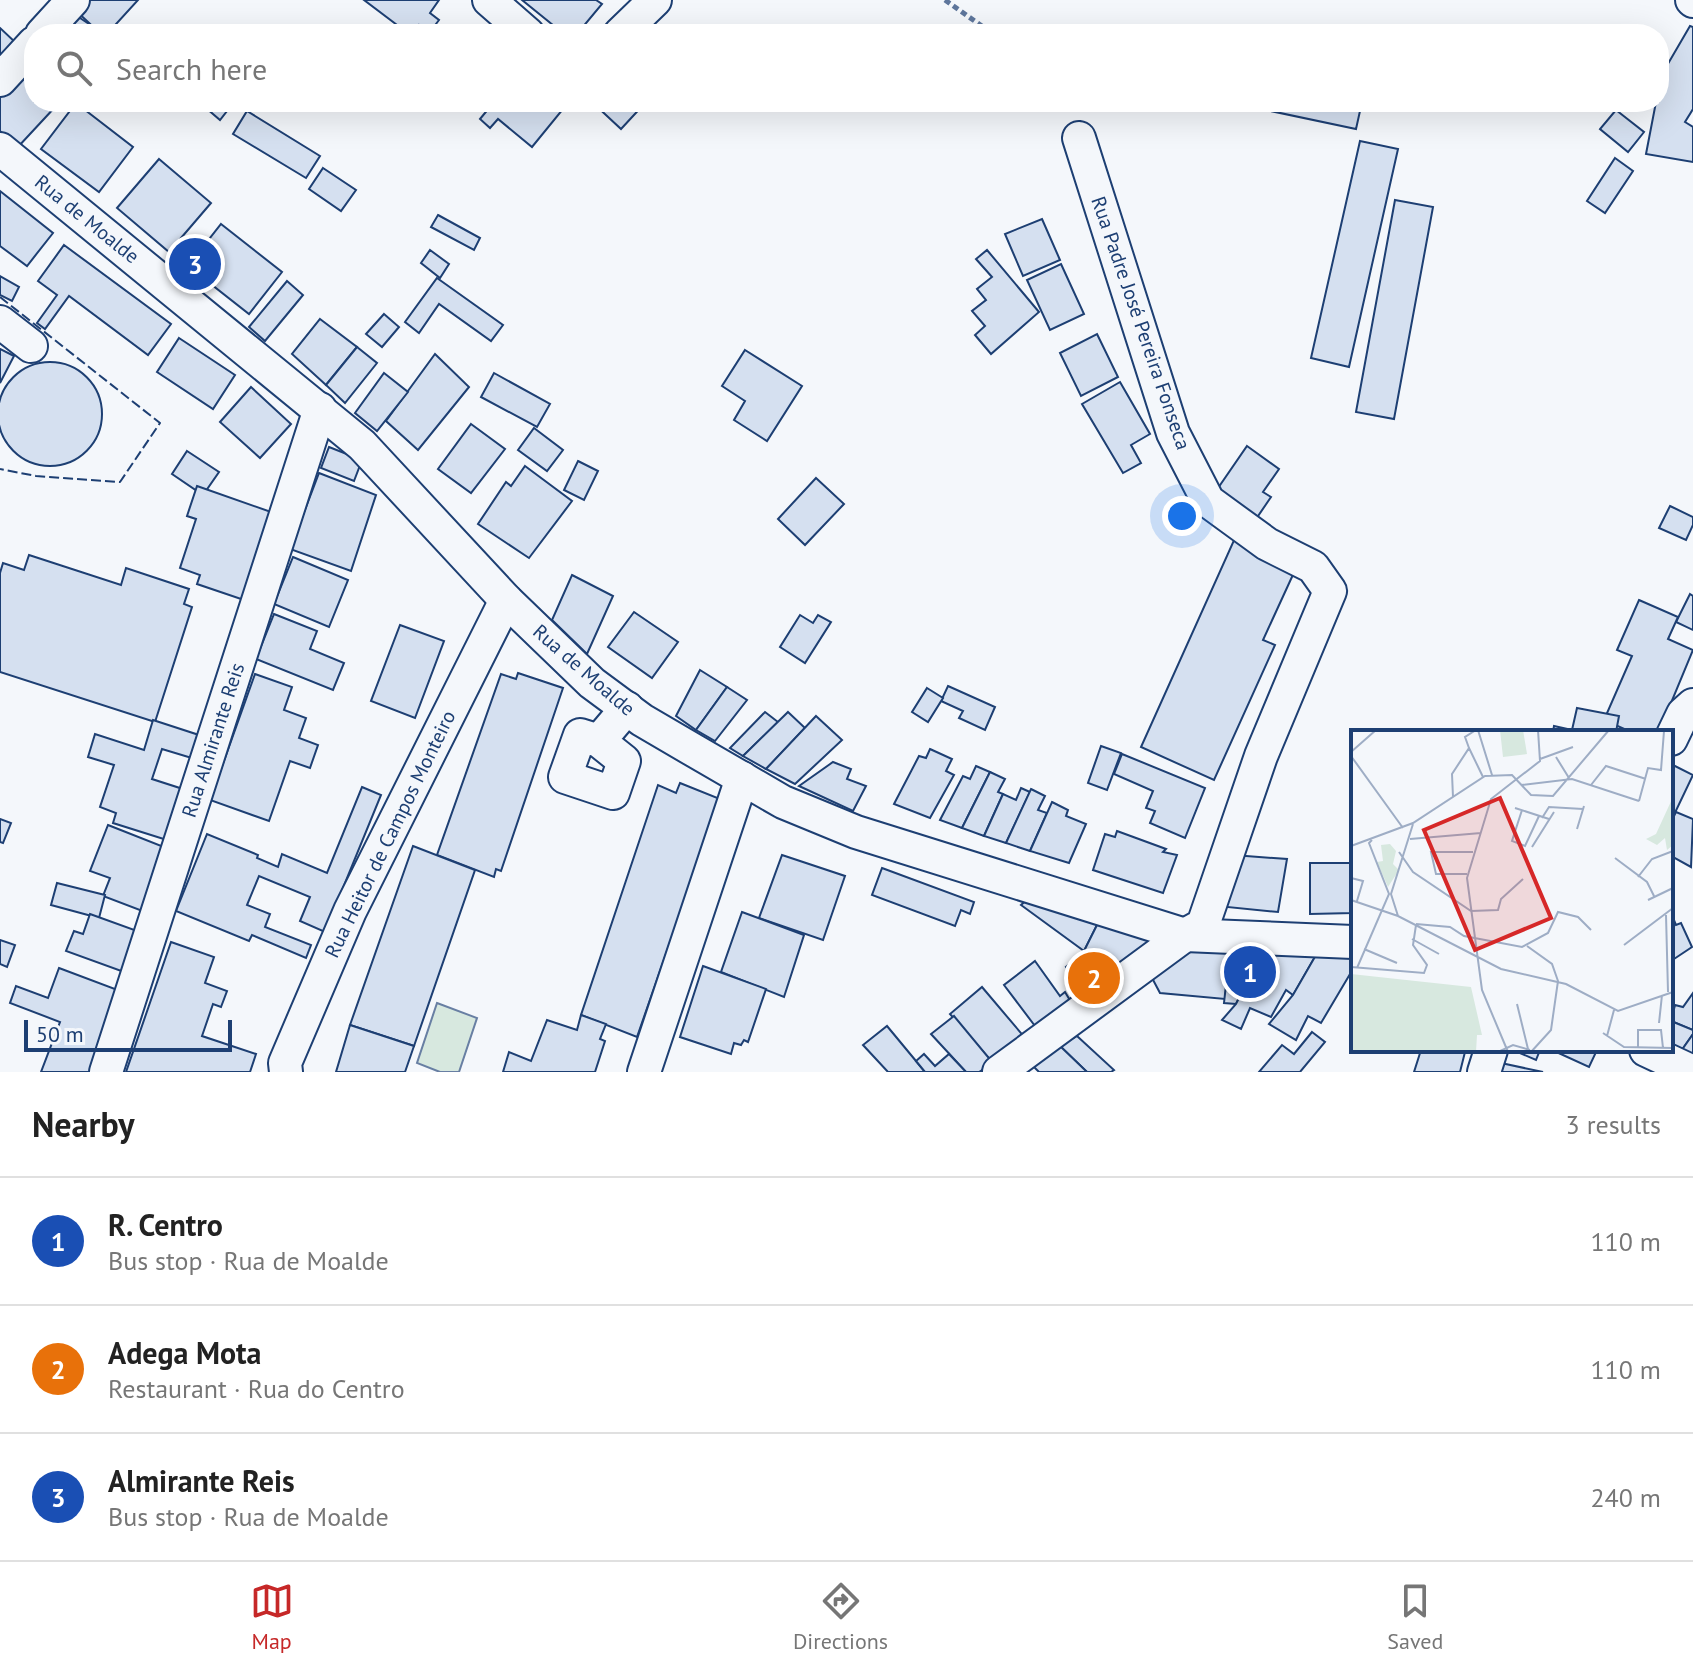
<!DOCTYPE html>
<meta charset="utf-8">
<style>
:root{--surface:#fff;--page:#f2f2f2;--text:#222;--muted:#767676;--line:#e0e0e0;--accent:#c62828}
body{margin:0;font-family:"PT Sans",sans-serif;background:var(--page);color:var(--text)}
.scale{position:absolute;left:24px;bottom:20px;width:208px;box-sizing:border-box;padding-left:8px;border:4px solid #1d3f73;border-top:0;font-size:22px;line-height:28px;white-space:nowrap;color:#1d3f73;-webkit-text-stroke:6px #f4f7fb;paint-order:stroke}
.you{position:absolute;left:1182px;top:516px;width:28px;height:28px;margin:-20px;border:6px solid #fff;border-radius:50%;background:#1a73e8;box-shadow:0 0 0 12px #1a73e833}
.badge{display:grid;place-items:center;width:52px;height:52px;border-radius:50%;background:var(--accent);color:#fff;font-size:26px;font-weight:700}
.pin{position:absolute;translate:-50% -50%;border:4px solid #fff;box-shadow:0 2px 8px #0006}
.list{margin:0;padding:0;list-style:none}
h2{display:flex;justify-content:space-between;align-items:center;height:104px;margin:0;padding:0 32px;font-size:34px}
h2 small{font-size:26px;font-weight:400;color:var(--muted)}
.list li{display:grid;grid-template-columns:52px 1fr auto;gap:24px;align-items:center;box-sizing:border-box;height:128px;padding:0 32px;border-top:2px solid var(--line)}
.list b{display:block;font-size:30px;white-space:nowrap}
.list p{margin:0;font-size:26px;white-space:nowrap;color:var(--muted)}
.list em{font-size:26px;font-style:normal;color:var(--muted)}
.icon{flex:none;width:44px;height:44px;fill:none;stroke:currentColor;stroke-width:2;stroke-linecap:round;stroke-linejoin:round}
.map{position:relative;flex:none;width:1693px;height:1072px;overflow:hidden}
.search{position:absolute;background:var(--surface);box-shadow:0 8px 32px #0002;left:24px;right:24px;top:24px;height:88px;display:flex;align-items:center;gap:20px;box-sizing:border-box;padding:0 28px;border-radius:32px;color:var(--muted);font-size:30px}
.sheet{height:488px;background:var(--surface)}
nav{display:flex;justify-content:space-around;align-items:center;box-sizing:border-box;height:112px;border-top:2px solid var(--line);background:var(--surface);font-size:22px;color:var(--muted)}
nav a{display:grid;justify-items:center;gap:4px}
nav .on{color:var(--accent)}
.map>svg:first-child{display:block}
</style>
<div class="map">
<svg width="1693" height="1072" viewBox="0 0 1693 1072">
<rect width="100%" height="100%" fill="#f4f7fb"/>
<path fill="#d7e8df" stroke="#687fa3" stroke-width="2" d="M437,1003L477,1018L459,1072H440L417,1063Z"/>
<g fill="#d5e0f0" stroke="#1d3f73" stroke-width="2">
<path d="M82,0H138L107,34H101L74,9Z"/>
<path d="M364,0H439L430,13L439,20L429,33L419,25L413,34H409Z"/>
<path d="M522,0H596L602,4L577,34H564Z"/>
<path d="M74,14L95,28L91,34H60Z"/>
<path d="M1690,26L1693,27V109L1685,122L1693,127V162L1646,154L1656,102H1659L1662,74Z"/>
<path d="M0,28L16,43L0,60Z"/>
<path d="M18,71L34,86V102H51L56,106L17,148L0,131V90Z"/>
<path d="M199,102H234L220,120Z"/>
<path d="M494,102H568V103L532,147L498,119L490,128L480,119Z"/>
<path d="M592,102H646L621,129Z"/>
<path d="M1228,102H1362L1356,129Z"/>
<path d="M76,103L133,147L99,192L41,149Z"/>
<path d="M1616,110L1644,132L1628,152L1600,129Z"/>
<path d="M247,111L320,156L306,178L233,134Z"/>
<path d="M1360,141L1398,149L1349,367L1311,358Z"/>
<path d="M1615,158L1633,171L1605,213L1587,201Z"/>
<path d="M159,159L211,203L169,252L117,208Z"/>
<path d="M323,168L356,190L341,211L309,189Z"/>
<path d="M0,191L53,233L27,266L0,246Z"/>
<path d="M1395,200L1433,207L1394,419L1356,412Z"/>
<path d="M438,215L480,238L474,250L431,227Z"/>
<path d="M1042,219L1060,260L1023,276L1005,234Z"/>
<path d="M221,224L282,272L249,314L188,266Z"/>
<path d="M64,245L171,324L148,355L69,296L45,329L37,323L57,295L38,281Z"/>
<path d="M430,250L449,264L440,278L421,263Z"/>
<path d="M987,250L1039,312L991,354L975,335L985,326L972,311L986,300L977,289L992,277L976,259Z"/>
<path d="M1061,264L1084,314L1050,330L1027,280Z"/>
<path d="M0,276L19,287L12,301L0,295Z"/>
<path d="M437,278L503,325L491,341L439,304L419,333L405,322Z"/>
<path d="M287,281L303,295L265,341L249,327Z"/>
<path d="M384,314L399,327L382,347L366,334Z"/>
<path d="M320,319L357,347L326,385L292,354Z"/>
<path d="M1097,334L1118,377L1081,396L1060,353Z"/>
<path d="M179,338L235,375L213,409L157,372Z"/>
<path d="M357,347L377,363L345,403L326,385Z"/>
<path d="M0,349L14,356L0,383Z"/>
<path d="M745,350L802,386L767,441L734,420L745,401L722,386Z"/>
<path d="M435,354L469,387L418,450L386,421Z"/>
<circle cx="50" cy="414" r="52"/>
<path d="M384,373L408,392L377,431L355,413Z"/>
<path d="M494,373L550,404L537,427L481,397Z"/>
<path d="M1120,382L1150,434L1131,445L1141,463L1123,473L1082,404Z"/>
<path d="M251,387L291,424L260,458L220,422Z"/>
<path d="M471,424L505,449L471,493L438,469Z"/>
<path d="M534,428L563,450L547,471L518,450Z"/>
<path d="M1247,446L1279,469L1263,492L1271,497L1256,519L1216,491Z"/>
<path d="M329,447L362,460L354,481L321,468Z"/>
<path d="M187,451L219,472L203,495L172,474Z"/>
<path d="M578,461L598,471L584,500L564,490Z"/>
<path d="M525,466L572,501L529,558L478,524L506,482L511,486Z"/>
<path d="M319,473L376,495L351,571L290,549Z"/>
<path d="M816,478L844,504L805,545L778,519Z"/>
<path d="M197,486L274,513L244,600L197,584L200,575L180,568L196,519L187,516Z"/>
<path d="M1670,506L1693,517V525L1686,540L1659,528Z"/>
<path d="M1235,538L1297,566L1263,640L1275,645L1214,780L1141,747Z"/>
<path d="M29,555L121,585L126,568L189,589L184,604L192,607L155,722L0,672V573L3,563L24,570Z"/>
<path d="M293,557L348,580L329,627L274,604Z"/>
<path d="M572,575L613,596L587,654L552,620Z"/>
<path d="M1690,594L1693,596V630L1676,622Z"/>
<path d="M1639,600L1678,617L1668,639L1693,650L1659,732H1631L1604,720L1632,656L1617,650Z"/>
<path d="M634,612L678,642L652,678L608,647Z"/>
<path d="M274,614L317,631L310,649L344,663L333,690L256,659Z"/>
<path d="M800,615L813,623L818,615L831,622L805,663L780,647Z"/>
<path d="M400,625L444,641L415,718L371,701Z"/>
<path d="M700,670L727,687L696,730L676,716Z"/>
<path d="M518,673L563,688L501,871L496,869L494,877L437,855L501,674L516,679Z"/>
<path d="M255,674L292,687L284,710L306,718L299,738L318,745L310,768L290,761L269,821L210,800Z"/>
<path d="M948,686L995,707L985,730L959,718L963,711L941,701Z"/>
<path d="M727,687L747,700L715,741L696,730Z"/>
<path d="M927,688L943,698L928,722L912,712Z"/>
<path d="M1577,708L1619,716L1616,732H1553L1554,726L1572,730Z"/>
<path d="M765,712L778,722L743,756L730,748Z"/>
<path d="M788,712L805,728L766,769L743,756Z"/>
<path d="M816,716L842,740L795,784L766,769Z"/>
<path d="M153,720L202,736L195,759L162,749L152,779L186,790L170,841L113,823L116,813L100,807L114,765L88,757L95,734L144,750Z"/>
<path d="M1101,746L1121,753L1107,790L1088,783Z"/>
<path d="M930,749L952,759L946,771L954,775L930,818L894,804L919,756L926,758Z"/>
<path d="M1122,754L1205,788L1185,838L1150,823L1155,811L1146,808L1153,791L1114,774Z"/>
<path d="M833,762L851,769L847,779L866,786L853,811L799,786Z"/>
<path d="M1671,764L1693,775L1672,819H1671Z"/>
<path d="M976,766L990,772L962,828L940,820L963,776L970,779Z"/>
<path d="M990,772L1005,779L998,792L1003,794L984,836L962,828Z"/>
<path d="M680,783L720,799L637,1037L581,1015L658,785L676,793Z"/>
<path d="M362,787L381,795L325,932L300,921L310,897L259,876L247,905L270,914L265,927L311,945L306,958L252,935L249,941L176,911L207,834L258,855L257,858L278,867L282,854L327,873Z"/>
<path d="M1021,788L1030,792L1006,843L984,836L1003,794L1016,800Z"/>
<path d="M1031,789L1045,796L1038,810L1047,813L1030,851L1006,843Z"/>
<path d="M1052,802L1068,810L1066,816L1086,824L1069,863L1030,851Z"/>
<path d="M1676,812L1693,819L1691,867L1671,856V822Z"/>
<path d="M0,819L11,823L3,843L0,842Z"/>
<path d="M108,825L169,849L145,912L103,896L110,878L90,871Z"/>
<path d="M1117,831L1166,849L1163,852L1177,855L1163,893L1093,870L1105,834L1115,837Z"/>
<path d="M413,846L475,870L414,1046L350,1025Z"/>
<path d="M782,855L845,876L823,940L759,918Z"/>
<path d="M1233,855L1287,859L1278,912L1217,906Z"/>
<path d="M1310,863H1353V913L1310,914Z"/>
<path d="M882,868L974,902L970,914L961,910L955,926L872,895Z"/>
<path d="M57,883L105,895L99,918L51,905Z"/>
<path d="M1030,897L1100,919L1084,951L1021,905Z"/>
<path d="M742,912L804,935L784,997L721,972Z"/>
<path d="M1671,913L1676,925L1681,923L1692,947L1671,961Z"/>
<path d="M90,914L140,932L124,972L66,951L74,931L83,934Z"/>
<path d="M1100,919L1149,935L1151,951L1111,979L1084,951Z"/>
<path d="M0,940L15,945L7,967L0,964Z"/>
<path d="M171,942L214,957L205,983L227,991L221,1007L213,1004L202,1036L256,1054L250,1072H126Z"/>
<path d="M1193,946L1230,949L1225,999L1160,993L1151,976Z"/>
<path d="M1230,949L1262,952L1236,1004L1224,1003Z"/>
<path d="M1084,951L1111,979L1088,996L1066,967Z"/>
<path d="M1262,952L1316,955L1293,995L1286,990L1271,1017L1250,1008L1241,1029L1222,1020L1236,1004Z"/>
<path d="M1316,955L1353,958V969L1321,1023L1308,1016L1296,1040L1269,1024L1293,995Z"/>
<path d="M1035,961L1060,996L1065,992L1074,1007L1038,1030L1004,985Z"/>
<path d="M703,966L766,989L748,1042L744,1040L741,1045L734,1043L731,1054L680,1037Z"/>
<path d="M59,968L123,992L92,1072H41L60,1022L10,1003L16,986L48,998Z"/>
<path d="M982,987L1026,1039L993,1063L950,1014Z"/>
<path d="M1693,993V1030L1671,1021L1675,1005L1683,1007Z"/>
<path d="M581,1015L606,1024L600,1039L605,1041L595,1072H503L509,1052L531,1061L547,1020L577,1030Z"/>
<path d="M954,1016L993,1063L979,1072H966L931,1034Z"/>
<path d="M1671,1021L1693,1030V1034L1679,1054L1671,1050Z"/>
<path d="M350,1025L414,1046L405,1072H336Z"/>
<path d="M887,1026L916,1061L925,1072H888L863,1045Z"/>
<path d="M1312,1032L1325,1042L1300,1072H1259L1282,1045L1294,1054Z"/>
<path d="M1693,1034V1060L1679,1054Z"/>
<path d="M1077,1036L1114,1070L1111,1072H1087L1060,1046Z"/>
<path d="M1060,1046L1087,1072H1039L1031,1064Z"/>
<path d="M1421,1050L1465,1052L1460,1072H1414Z"/>
<path d="M1513,1050H1540L1536,1060Z"/>
<path d="M1552,1050H1597L1589,1067Z"/>
<path d="M924,1054L935,1066L949,1054L966,1072H925L916,1061Z"/>
<path d="M1501,1063L1543,1072H1499Z"/>
</g>
<g fill="none" stroke-linecap="round" stroke-linejoin="round">
<g stroke="#1d3f73" stroke-width="36">
<g id="minor">
<path d="M489,0L528,34"/>
<path d="M1692,0L1693,1"/>
<path d="M42,34L73,0"/>
<path d="M620,34L655,0"/>
<path d="M0,80L34,43"/>
<path d="M0,149L362,445L506,600L592,683L642,720L695,751L783,802L856,832L1185,935L1353,942"/>
<path d="M0,322L31,346"/>
<path d="M1671,739L1683,714L1693,705"/>
<path d="M599,741L624,761L613,793L565,777L580,735L599,741L627,708"/>
<path d="M1646,1050L1693,1072"/>
<path d="M106,1072L320,409"/>
<path d="M286,1072L285,1063L350,911L506,600"/>
<path d="M644,1072L742,778"/>
<path d="M999,1072L1185,935L1203,925L1261,756L1330,591L1313,567L1267,544L1208,501L1173,433L1079,138"/>
<path d="M1484,1072L1491,1050"/>
</g>
</g>
<path stroke="#5e769c" stroke-width="5" stroke-dasharray="6 4" stroke-linecap="butt" d="M945,0L993,34"/>
<use href="#minor" stroke="#f4f7fb" stroke-width="32"/>
<path stroke="#1d3f73" stroke-width="2" stroke-dasharray="10 4" stroke-linecap="butt" d="M0,297L160,423L120,482L36,476L0,469"/>
</g>
<g text-anchor="middle" dominant-baseline="central" stroke-width="6" stroke-linejoin="round" paint-order="stroke">
<g font-size="20" fill="#1d3f73" stroke="#f4f7fb">
<text transform="translate(87 219) rotate(39)">Rua de Moalde</text>
<text transform="translate(1141 323) rotate(71)">Rua Padre José Pereira Fonseca</text>
<text transform="translate(584 670) rotate(41)">Rua de Moalde</text>
<text transform="translate(213 740) rotate(-72)">Rua Almirante Reis</text>
<text transform="translate(390 834) rotate(-64)">Rua Heitor de Campos Monteiro</text>
</g>
</g>
<g transform="translate(1351 730)">
<rect width="322" height="322" fill="#f4f7fb"/>
<path d="M149,0H172L176,24L152,27ZM322,67V115L316,120L314,108L306,115L295,109L305,104ZM39,114L45,121L42,134L48,140L37,157L26,132L32,131L30,115ZM0,244L120,257L131,305H126L125,322H0Z" fill="#d7e8df"/>
<path fill="none" stroke="#9eadc5" stroke-width="2" d="M127,0L141,45M285,0L313,1L310,40L297,38L288,71M118,18L132,47M0,22L25,0M0,26L52,98M205,27L218,48M189,29L222,17M170,55L221,49L288,71M240,55L255,36L295,49M102,67L101,44L118,18L114,7L125,0M164,78L198,89M171,80L161,111L174,116L188,86M191,88L198,77L232,79M226,99L233,76M59,109L130,103M0,116L62,93L134,46L161,45L180,65L202,66L258,0M181,117L203,82M48,122L62,142L120,181L147,180L150,169L172,149M264,128L296,152L303,166M116,144H85L80,122H122M287,147L301,129L322,121M0,148L12,151L6,171M0,170L47,186L150,239L215,254L267,281L322,262M297,170L322,158M315,185L317,262M47,186L40,164L62,94M65,194L99,197L113,206L171,217L197,203L207,182L227,187L240,200M61,209L88,224M273,215L322,178M176,216L201,234L207,251L200,300L180,322M13,219L46,233M0,237L73,243L76,235L62,215L65,195M6,238L38,164L18,113L21,110M166,274L177,319M308,293L311,265M252,303L273,317L322,318M256,306L263,280M287,318V300H310L312,318M147,322L162,315L179,320M157,322L131,260L116,148L140,69L189,31L187,0"/>
<path fill="#d62828" fill-opacity="0.15" stroke="#d62828" stroke-width="4" d="M149,68L200,188L124,220L73,100Z"/>
<rect width="322" height="322" fill="none" stroke="#1d3f73" stroke-width="4"/>
</g>
</svg>
<div class="scale">50 m</div>
<div class="you"></div>
<div class="pin badge" style="left:1250px;top:972px;background:#1a4fb4">1</div>
<div class="pin badge" style="left:1094px;top:978px;background:#e8710a">2</div>
<div class="pin badge" style="left:195px;top:264px;background:#1a4fb4">3</div>
<div class="search"><svg class="icon" aria-label="search" viewBox="0 0 24 24"><circle cx="10" cy="10" r="6"/><path d="M15 15l6 6"/></svg>Search here</div>
</div>
<section class="sheet">
<h2>Nearby<small>3 results</small></h2>
<ul class="list">
<li><span class="badge" style="background:#1a4fb4">1</span><div><b>R. Centro</b><p>Bus stop · Rua de Moalde</p></div><em>110 m</em></li>
<li><span class="badge" style="background:#e8710a">2</span><div><b>Adega Mota</b><p>Restaurant · Rua do Centro</p></div><em>110 m</em></li>
<li><span class="badge" style="background:#1a4fb4">3</span><div><b>Almirante Reis</b><p>Bus stop · Rua de Moalde</p></div><em>240 m</em></li>
</ul>
</section>
<nav>
<a class="on"><svg class="icon" aria-label="map" viewBox="0 0 24 24"><path d="M3 6l6-2 6 2 6-2v14l-6 2-6-2-6 2zM9 4v14M15 6v14"/></svg>Map</a>
<a><svg class="icon" aria-label="directions" viewBox="0 0 24 24"><path d="M12 3l9 9-9 9-9-9zM9 14v-3h6M13 9l2 2-2 2"/></svg>Directions</a>
<a><svg class="icon" aria-label="saved" viewBox="0 0 24 24"><path d="M7 4h10v16l-5-4-5 4z"/></svg>Saved</a>
</nav>
